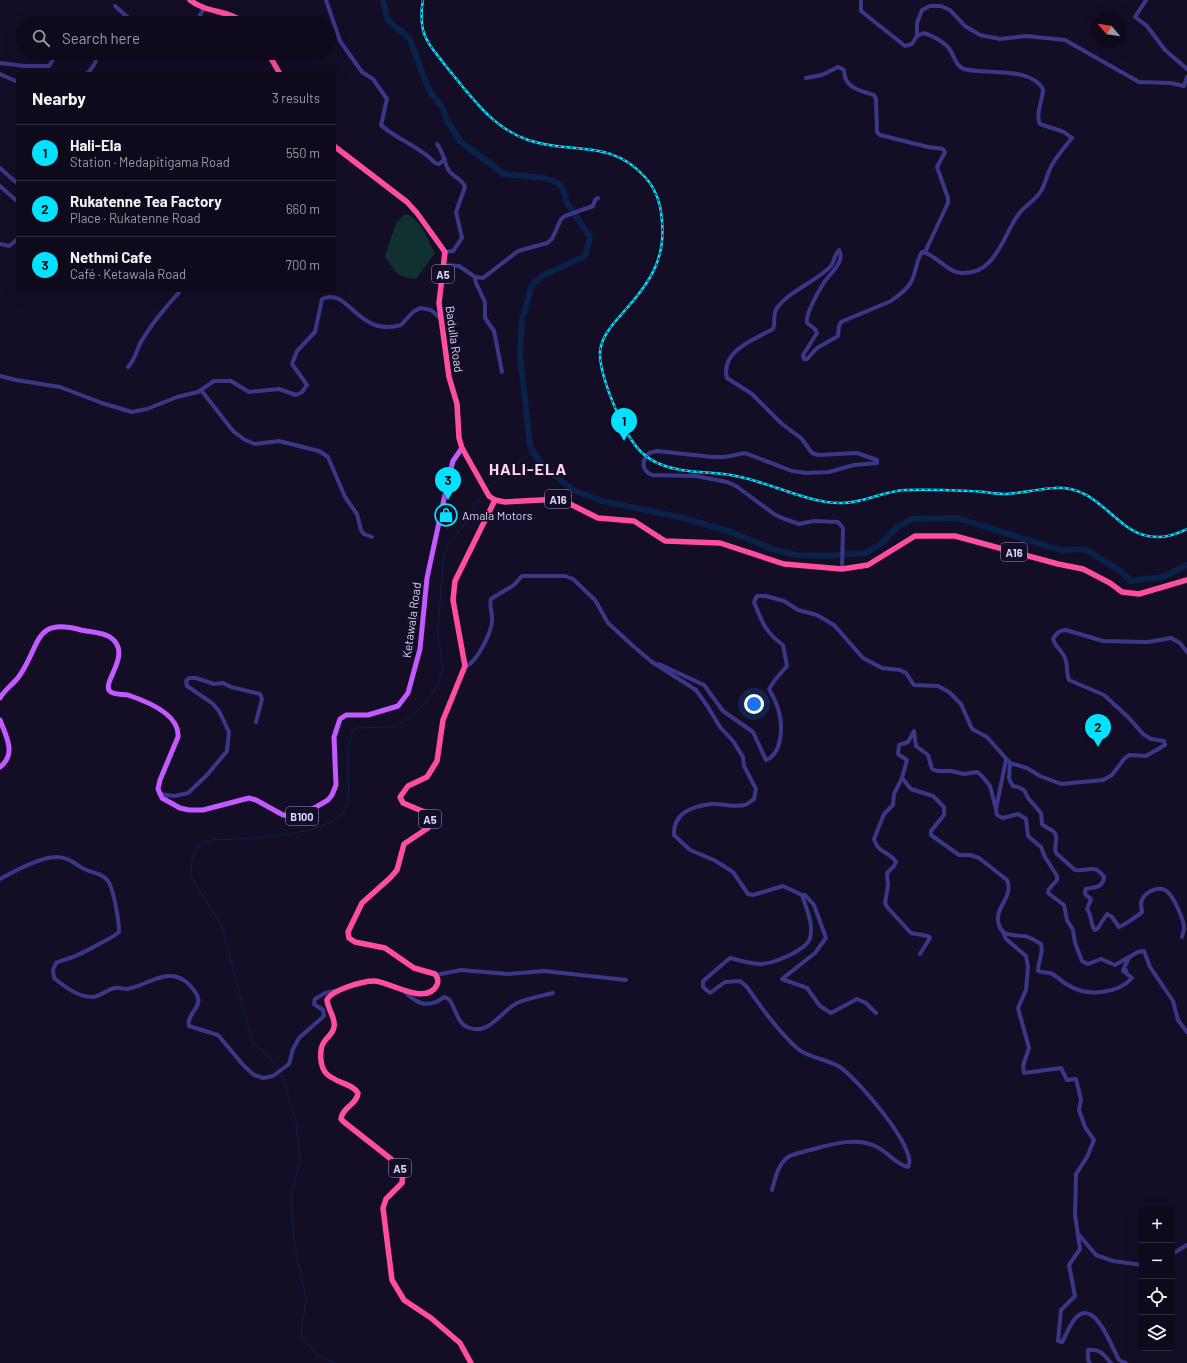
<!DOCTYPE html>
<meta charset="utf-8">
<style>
:root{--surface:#0e0a1c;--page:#1c1829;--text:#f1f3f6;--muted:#9b9aa3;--line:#2e2b3b;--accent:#00e2fe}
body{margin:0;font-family:Barlow,sans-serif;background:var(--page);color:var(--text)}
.controls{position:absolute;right:12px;bottom:12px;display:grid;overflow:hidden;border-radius:4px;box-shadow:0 4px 16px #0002}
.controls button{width:36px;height:36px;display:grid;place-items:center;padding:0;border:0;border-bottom:1px solid var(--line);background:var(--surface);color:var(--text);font:20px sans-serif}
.compass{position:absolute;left:1091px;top:12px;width:36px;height:36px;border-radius:50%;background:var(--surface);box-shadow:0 4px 16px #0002;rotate:299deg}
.you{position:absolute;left:754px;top:704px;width:14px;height:14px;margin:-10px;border:3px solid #fff;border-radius:50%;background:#1a73e8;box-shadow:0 0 0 6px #1a73e833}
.badge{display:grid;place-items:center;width:26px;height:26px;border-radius:50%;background:var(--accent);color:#111;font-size:13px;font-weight:700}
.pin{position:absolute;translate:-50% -33px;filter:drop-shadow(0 1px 2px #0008)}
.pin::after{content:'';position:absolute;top:21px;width:14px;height:12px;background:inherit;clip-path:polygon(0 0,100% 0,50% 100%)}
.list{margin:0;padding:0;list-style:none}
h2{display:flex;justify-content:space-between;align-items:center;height:52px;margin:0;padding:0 16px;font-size:17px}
h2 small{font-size:13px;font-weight:400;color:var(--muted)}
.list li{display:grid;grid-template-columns:26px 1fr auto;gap:12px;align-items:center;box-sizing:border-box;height:56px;padding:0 16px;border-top:1px solid var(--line)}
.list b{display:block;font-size:15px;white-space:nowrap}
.list p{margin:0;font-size:13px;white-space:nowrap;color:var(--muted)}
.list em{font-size:13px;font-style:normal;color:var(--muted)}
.icon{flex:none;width:22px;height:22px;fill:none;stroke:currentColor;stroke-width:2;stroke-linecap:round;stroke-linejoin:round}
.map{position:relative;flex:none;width:1187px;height:1363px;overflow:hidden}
.search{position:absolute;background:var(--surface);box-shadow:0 4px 16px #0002;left:16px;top:16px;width:320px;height:44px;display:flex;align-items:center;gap:10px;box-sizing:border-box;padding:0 14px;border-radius:22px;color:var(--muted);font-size:15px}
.panel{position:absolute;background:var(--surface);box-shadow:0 4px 16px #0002;left:16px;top:72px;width:320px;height:220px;border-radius:4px}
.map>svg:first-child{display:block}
</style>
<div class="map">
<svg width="1187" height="1363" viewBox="0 0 1187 1363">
<rect width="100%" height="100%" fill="#130e26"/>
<path fill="#113130" d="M405,214C422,219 427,239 435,253L416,279C397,277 395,272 385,256L396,223Z"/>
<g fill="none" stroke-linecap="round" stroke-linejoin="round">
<g stroke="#0a2149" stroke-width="1">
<path d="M487,488L533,452"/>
<path d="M280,1068L252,1042L222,926L191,877V866L196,848L203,843L212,840C242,838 344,839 348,800C350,781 344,746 354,730L357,728L392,727L404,722L421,708L436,688L443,670L438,632L443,560L448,545L469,518L484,492"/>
<path d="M281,1071L296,1122L300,1161L291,1197L294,1243L306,1298L301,1336L319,1357L335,1363"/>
</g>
<path stroke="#0a2149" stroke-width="6" d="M383,0L387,19L410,39L424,78L431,93L443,108L447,121L461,142L504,174L544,178L558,183L563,189L567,203L590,237L585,256L542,276L532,285L522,320L520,354L530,445L533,452L545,468L573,490L602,501L683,518L728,531L775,550L797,555L827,556L866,553L882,543L897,527L912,519L957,518L1060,550L1085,549L1120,571L1131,581L1163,577L1187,565"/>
<g stroke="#3b3787" stroke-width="4">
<path d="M326,0L340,41L362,72L373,79L387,99L381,125C397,140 420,146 435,163L439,164L445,159"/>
<path d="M1146,0L1135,17L1147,26L1165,50L1187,69"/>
<path d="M115,6L134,23"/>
<path d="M196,23L204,8"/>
<path d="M917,36V23L922,10L930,6H941L950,10L965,26L980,35L1000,39L1026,36L1065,40L1139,82L1171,83L1184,86L1187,77"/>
<path d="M0,63L25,66H49L57,53"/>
<path d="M0,74L18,82"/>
<path d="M87,74C92,68 98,61 97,53"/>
<path d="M806,78L822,75L838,67L844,70C844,88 860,91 874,95L876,99L877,132L880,135L928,147L943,149L945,152L937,167L948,198V203L925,252"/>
<path d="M437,144C444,153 444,163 449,171C454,177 463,180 465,187L456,212L462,238L453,251L445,252"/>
<path d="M0,168L18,184"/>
<path d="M0,186L18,202"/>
<path d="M0,244L9,246L18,239"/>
<path d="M444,265L459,266L475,277L483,278L518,251L547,243L552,239L561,219L565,216L593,206L595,200L598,198"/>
<path d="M475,277L476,283L485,302V318L494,331L502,372"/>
<path d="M128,367C135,360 136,351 141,342C152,323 166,307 181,290"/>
<path d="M0,376L16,380L60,387L102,403L132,412L147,409L177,397L198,392L214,381H231L249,392L279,389L296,395L302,392L307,385L292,364L297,351L315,332L322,299C349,286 357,338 401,325L413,312L420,308L431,310L441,319"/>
<path d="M201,390L233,431L245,440L255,444L279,441L319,451L328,457L345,497L357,514L361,530L364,534L372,537"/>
<path d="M842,569L843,528L838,522L814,521L799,524L782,518L774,514L736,486L727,482L696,476L652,475C642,471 641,461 649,453L657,451L712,457H725L745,453L792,471L806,473L829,472L854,465L877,463V460L857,453L818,455L812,453L801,438L782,424L752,394L727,378C720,351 755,339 773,329C776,322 772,315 777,308C789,291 817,281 831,266C835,261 834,254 839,250C846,262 829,274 823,284C818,292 805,315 807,323L815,329L817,333L803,355L804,359H807L817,348L838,336L839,326L841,322L891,301C898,296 907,290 911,282C917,271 915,263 922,252C934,253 948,273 962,273C995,275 1003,236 1018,215C1024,206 1035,201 1041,191C1046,183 1047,173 1052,165C1057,155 1065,147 1072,138L1064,132L1040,124C1035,114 1043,100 1043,89C1030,66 986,75 964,69C955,66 954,54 948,47C941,40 933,36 924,33L917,36L912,44L905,46L861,11V0"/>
<path d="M659,664L704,685L723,711L753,732L766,760C782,754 783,727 779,712C777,704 773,696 769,689L775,680L787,666L783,645C765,632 762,622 754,602L757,596H766L784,601L798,610L817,615L834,625L863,658L882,668L900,670L906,673L914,685L938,686L949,692L961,704L972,729L987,737L1010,763L1027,768L1040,776L1061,784L1103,780L1112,775L1124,759L1129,755L1146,756L1165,745L1164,741L1151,739L1143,734L1129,718L1104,695L1069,680C1066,673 1068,665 1065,658C1062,650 1055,647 1053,639C1056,633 1060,630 1066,630L1103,641L1148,642L1171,638L1180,643L1187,652"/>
<path d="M465,667C477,662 493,631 492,618C492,611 489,606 491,599L514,585L522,576H565L573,579L595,600L608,623L632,645L652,662L696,690L708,707L720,727L733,741L743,757L744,766L756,789L754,799C751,801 747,805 744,805C734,808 723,803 712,804C692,806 673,813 674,835L690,850L714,860L733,872L748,894L753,895L783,886L802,895C806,908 814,924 810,938C807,950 773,964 760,964C750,964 739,960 730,958L703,981V987L710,993L725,982L740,981L747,987C760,1006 781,1034 798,1049C809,1058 827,1059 840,1067C856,1078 919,1149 908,1167C894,1164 888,1151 875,1146C853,1136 827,1146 806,1151C800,1153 793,1154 788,1157C778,1164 775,1179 772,1190"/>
<path d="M1006,760L996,809L997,815L1003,818L1018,814L1026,819L1028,836L1041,847L1045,857L1057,876V880L1049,889L1048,893L1064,905L1067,920L1073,930L1075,943L1082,961L1088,964L1101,959L1115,965L1138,952L1144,951L1150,967L1173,1001L1178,1020L1187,1032"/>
<path d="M1010,763L1009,779L1013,786L1018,787L1024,790L1028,798L1041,813L1042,824C1045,827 1050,829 1053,831C1060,837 1053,846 1056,853L1075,870C1089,872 1094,863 1104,877C1103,888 1095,887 1086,889L1085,891V894L1091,899L1087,909C1092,915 1090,924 1095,930L1098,928L1107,914L1112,917L1119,927C1121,927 1139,915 1142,912C1142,910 1141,906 1141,903C1143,893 1156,886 1165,890C1173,894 1184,920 1184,928C1184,931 1182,935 1182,937"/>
<path d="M902,778L894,794L893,805L884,814L874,839C878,854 888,850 896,862L894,866L887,873L888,885L885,903L887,907L911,933L928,936L930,938L920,954"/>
<path d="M159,794L175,796L188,793L207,775L227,751L229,732L219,711L212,703L187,686L186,681L189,678H196L214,684L223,683L231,687L260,694L262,699L256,722"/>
<path d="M996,809L990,786L982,776L977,772L964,774L951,771H937L932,769L928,755L916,746L914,731L908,742L899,745L898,754L907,760L902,778L911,789L933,796L944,807V815L931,831V835L959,855H970L979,858L1007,880C1014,896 996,906 998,921C1000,937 1013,935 1024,936C1030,937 1036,941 1041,944C1044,953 1038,961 1038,971C1042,973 1046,972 1050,973C1056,975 1062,982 1068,985C1086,997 1118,994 1132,978L1127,974L1126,970L1124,972L1123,970L1129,958"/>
<path d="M0,879C15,871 40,857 57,857C68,857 75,864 84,869C92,873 103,873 108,881C114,890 119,921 119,932C117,935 83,953 77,955C71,959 63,959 56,963L53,970L54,978C65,987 78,997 92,997C101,997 107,989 115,988C119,987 123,989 127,989C147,986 166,967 185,981C190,985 196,991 198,998C201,1008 186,1015 189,1026L218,1035L244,1066L254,1075L263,1078L273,1076L289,1064L293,1049L299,1038L324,1016L323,1010L314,1004L315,999L325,993L335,991"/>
<path d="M802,895H805L814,905L826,938L815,953L782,979L807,988L820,1006L831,1013L857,999L866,1003L876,1013"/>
<path d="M1002,930L1006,939L1026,956L1028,967L1026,990L1018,1008L1029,1048L1023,1066L1024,1073L1061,1068L1067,1080L1076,1079L1081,1100L1079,1110L1085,1127L1094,1140L1087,1157L1076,1174L1075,1215L1080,1249L1069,1265L1075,1296L1061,1310L1058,1341L1062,1342C1067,1334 1071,1320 1079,1315C1097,1303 1113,1350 1119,1360L1126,1363"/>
<path d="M436,975L461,970L508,974L544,971L626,980"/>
<path d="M405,992C417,1004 429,1009 444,997C455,998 454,1021 467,1027C489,1037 501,1011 517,1003C528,998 542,996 553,993"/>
<path d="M1079,1235L1096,1255L1113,1261L1142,1265"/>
<path d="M1172,1254L1187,1245"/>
<path d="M1090,1363L1088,1360V1350C1100,1348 1104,1355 1111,1363"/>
</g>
<g stroke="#c35aff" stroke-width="5">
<path d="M0,698C5,689 14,684 20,675C41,644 34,617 81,630C90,632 102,632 110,637C136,655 95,687 113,693C118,695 123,694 128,695C146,701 180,714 178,737L160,780L158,789L162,798L180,808L189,810H203L249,798L256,800L283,815L299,817L328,800L332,795L336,785L334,737L340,719L346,715H368L398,706L408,693L420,649L427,578L449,476L453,461L462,448"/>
<path d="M0,720C6,736 17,754 0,767"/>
</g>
<g stroke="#ff4ea1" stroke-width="5.5">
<path d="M190,0C206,13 229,10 245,23"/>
<path d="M268,53L280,74"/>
<path d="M334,146L407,202L417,213L445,252L439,303L449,377L457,404L459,438L462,448L489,496L495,500L505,502L560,499L598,518L634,521L665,541L720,543L784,564L842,569L868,565L915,536H955L1058,564L1083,569L1110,583L1122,592L1139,594L1187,580"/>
<path d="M471,1363L460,1343L431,1318L404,1300L392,1280L383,1208L386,1199L402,1183L403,1172L391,1159L344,1122L341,1119C342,1107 357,1105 358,1093C353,1083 333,1083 325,1072C320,1065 319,1049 324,1042C327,1037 333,1034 334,1027C336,1018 328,1010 327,1000C331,990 363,981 374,981C389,981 426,1007 437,985C439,980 437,977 435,974L414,968L385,948L355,942L349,938L348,932L362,903L390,878L397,870L404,844L428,828L430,822L427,813L403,803L400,797L408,786L427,777L437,761L443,720L465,666L453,600L455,581L495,500"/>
</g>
<g stroke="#00e2fe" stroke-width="2.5">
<path id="rail" d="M423,0C421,10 421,20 423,30C426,43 437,54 445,65C468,93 492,128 528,140C571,155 610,138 645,177C656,189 661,206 662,221C666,264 646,286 620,316C611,326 601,338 600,352C599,374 618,417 629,436C636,448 647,459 660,464C684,474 711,471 736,476C769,482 808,503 840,503C862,504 883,491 905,490C926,489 949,490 970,491C982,491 994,494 1006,494C1022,493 1038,489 1054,488C1111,483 1121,562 1187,529"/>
</g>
<use href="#rail" stroke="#130e26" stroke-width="1" stroke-dasharray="3" stroke-linecap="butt"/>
</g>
<defs>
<g id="shop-ring" transform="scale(1.15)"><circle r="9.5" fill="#130e26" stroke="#00e2fe" stroke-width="1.5"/><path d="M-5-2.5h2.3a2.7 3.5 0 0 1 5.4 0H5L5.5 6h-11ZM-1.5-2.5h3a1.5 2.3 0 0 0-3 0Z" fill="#00e2fe"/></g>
</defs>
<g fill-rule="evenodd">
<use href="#shop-ring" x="446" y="515"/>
</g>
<g text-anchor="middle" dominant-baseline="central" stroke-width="3" stroke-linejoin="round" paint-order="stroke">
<g fill="#130e26" stroke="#9e98be" stroke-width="1">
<rect x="432" y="265" width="22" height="18" rx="3"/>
<rect x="545" y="490" width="26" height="18" rx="3"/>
<rect x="1001" y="543" width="26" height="18" rx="3"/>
<rect x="286" y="807" width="32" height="18" rx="3"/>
<rect x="419" y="810" width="22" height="18" rx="3"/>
<rect x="389" y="1159" width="22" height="18" rx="3"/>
</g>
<g font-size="11" font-weight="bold" fill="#d9d3ff">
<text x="443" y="274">A5</text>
<text x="558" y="499">A16</text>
<text x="1014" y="552">A16</text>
<text x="302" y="816">B100</text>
<text x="430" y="819">A5</text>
<text x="400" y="1168">A5</text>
</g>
<g font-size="12" fill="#d9d3ff" stroke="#130e26">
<text transform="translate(455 339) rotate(82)">Badulla Road</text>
<text transform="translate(411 620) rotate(-82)">Ketawala Road</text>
</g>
<g font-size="12" fill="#d9d3ff" stroke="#130e26" text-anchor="start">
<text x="462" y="515">Amala Motors</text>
</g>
<g font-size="16" font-weight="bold" letter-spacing="1" fill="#ffd5ef" stroke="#130e26">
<text x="528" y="468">HALI-ELA</text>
</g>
</g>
</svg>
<div class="controls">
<button>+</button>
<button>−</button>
<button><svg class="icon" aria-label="locate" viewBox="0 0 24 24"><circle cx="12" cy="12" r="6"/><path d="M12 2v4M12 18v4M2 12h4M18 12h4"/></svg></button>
<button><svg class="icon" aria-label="layers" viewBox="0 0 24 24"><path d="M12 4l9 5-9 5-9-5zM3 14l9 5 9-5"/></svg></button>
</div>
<svg class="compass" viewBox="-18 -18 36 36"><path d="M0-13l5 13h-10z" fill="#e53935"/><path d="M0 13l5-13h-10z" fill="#9b9aa3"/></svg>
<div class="you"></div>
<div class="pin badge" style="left:624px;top:441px">1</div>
<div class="pin badge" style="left:1098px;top:747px">2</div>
<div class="pin badge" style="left:448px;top:500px">3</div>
<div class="search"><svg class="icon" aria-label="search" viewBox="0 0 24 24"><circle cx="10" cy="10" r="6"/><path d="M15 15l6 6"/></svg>Search here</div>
<section class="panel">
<h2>Nearby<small>3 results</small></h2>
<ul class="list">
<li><span class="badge">1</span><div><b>Hali-Ela</b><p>Station · Medapitigama Road</p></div><em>550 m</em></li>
<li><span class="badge">2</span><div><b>Rukatenne Tea Factory</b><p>Place · Rukatenne Road</p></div><em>660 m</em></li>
<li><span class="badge">3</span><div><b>Nethmi Cafe</b><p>Café · Ketawala Road</p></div><em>700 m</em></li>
</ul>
</section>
</div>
